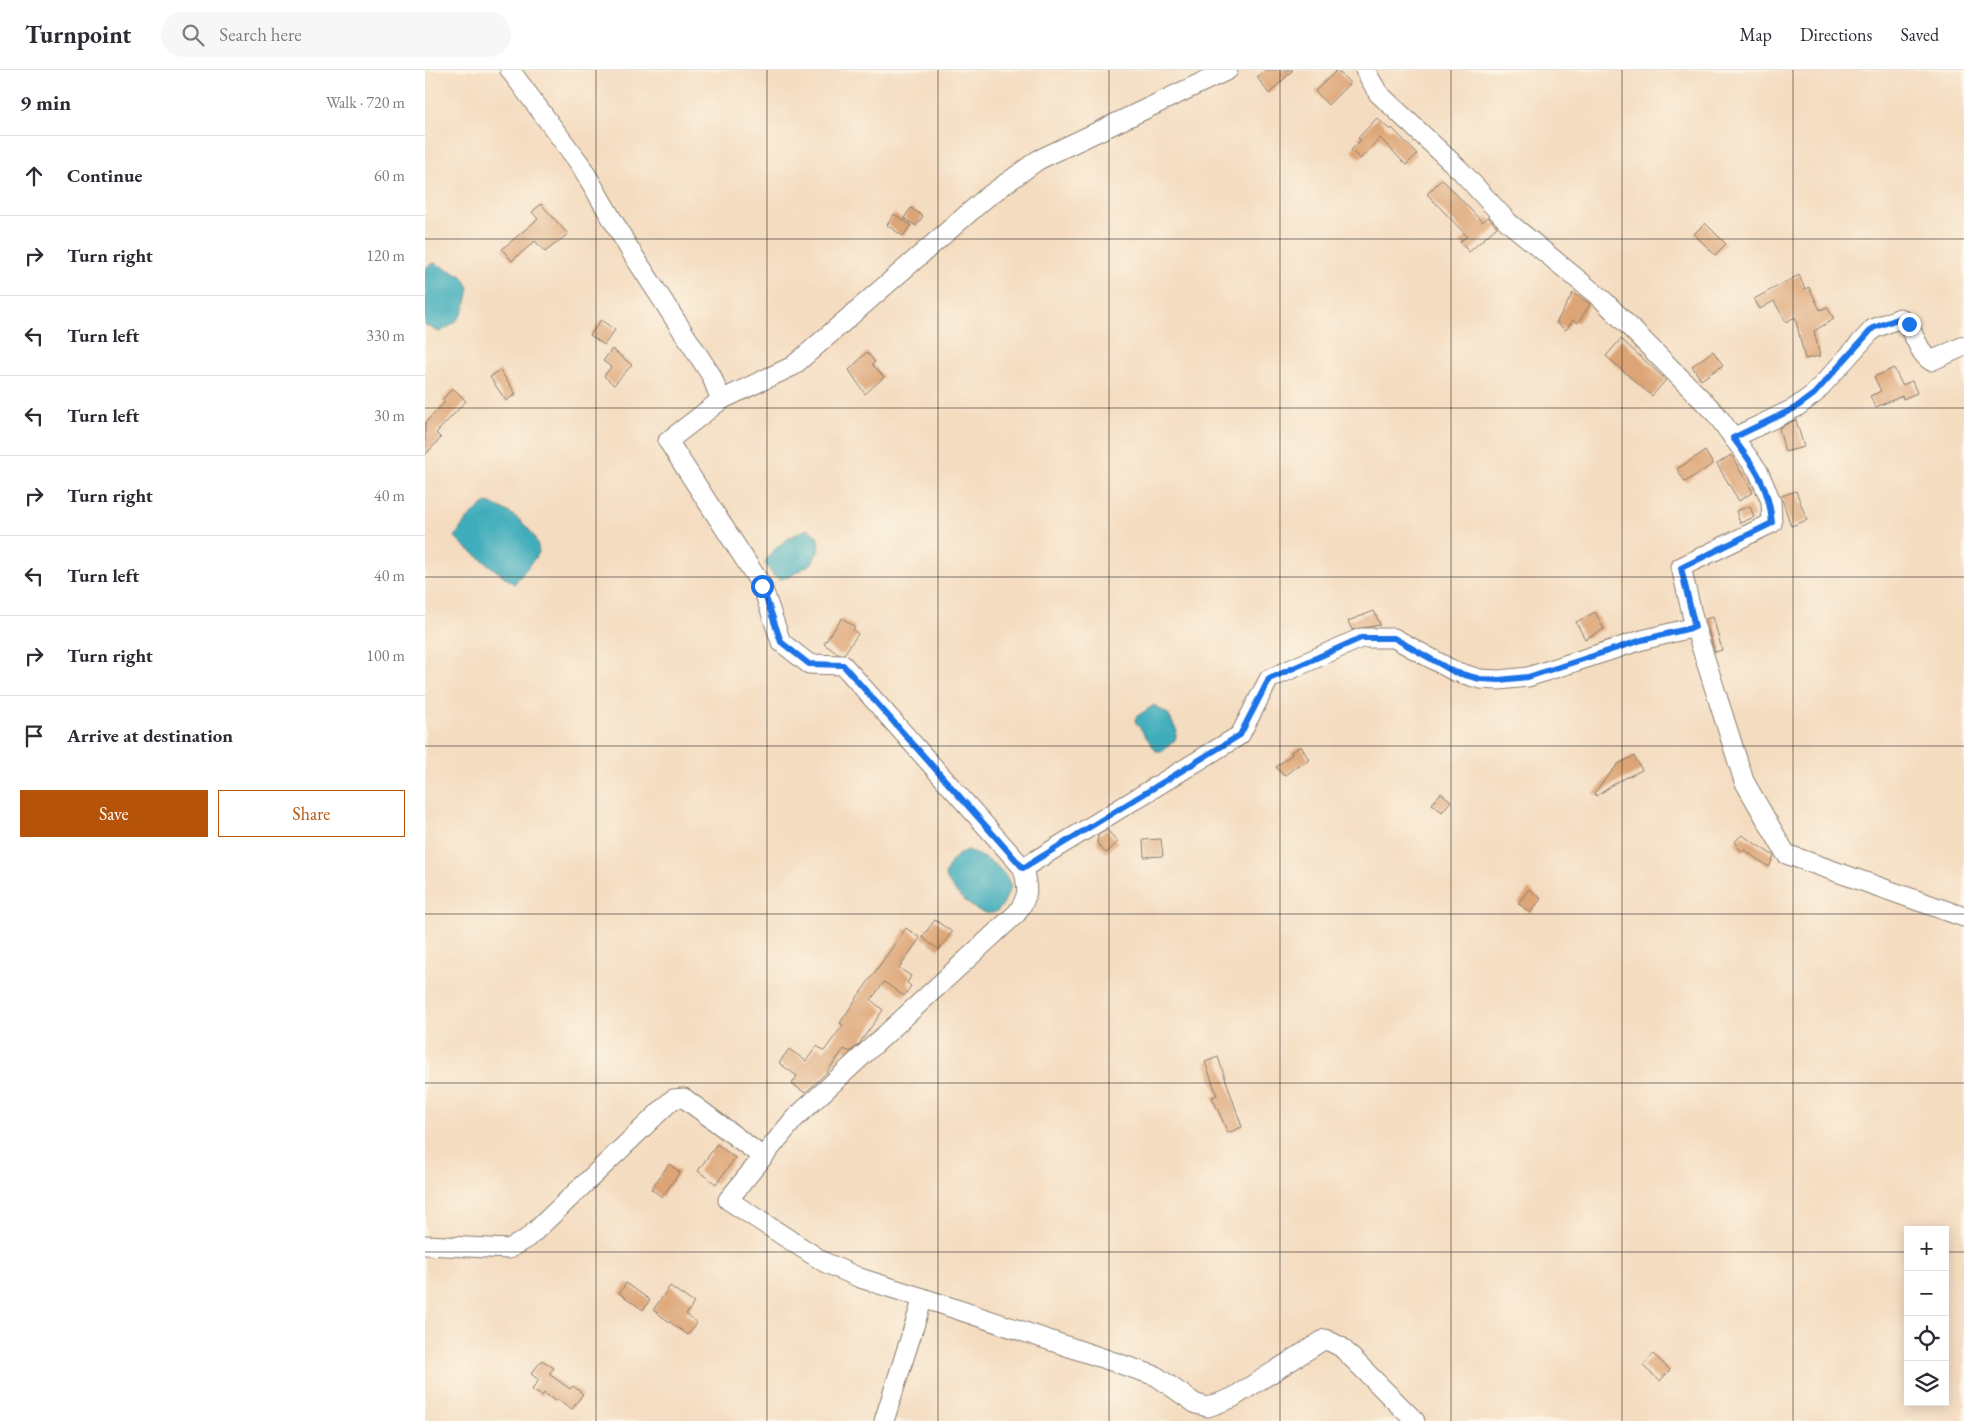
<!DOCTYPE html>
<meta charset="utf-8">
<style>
:root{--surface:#fff;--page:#f7f7f7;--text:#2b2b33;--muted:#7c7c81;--line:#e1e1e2;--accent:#b45309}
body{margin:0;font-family:"EB Garamond",serif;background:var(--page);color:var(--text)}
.controls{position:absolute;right:15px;bottom:15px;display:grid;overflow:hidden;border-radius:0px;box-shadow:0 2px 12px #0003}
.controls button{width:45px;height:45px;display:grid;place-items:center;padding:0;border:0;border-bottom:1px solid var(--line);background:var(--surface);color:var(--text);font:25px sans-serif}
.stop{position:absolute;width:15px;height:15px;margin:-11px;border:4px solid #1a73e8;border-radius:50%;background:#fff}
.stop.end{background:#1a73e8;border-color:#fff;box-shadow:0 1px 5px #0008}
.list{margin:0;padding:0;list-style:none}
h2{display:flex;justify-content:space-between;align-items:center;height:65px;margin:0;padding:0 20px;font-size:21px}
h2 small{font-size:16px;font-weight:400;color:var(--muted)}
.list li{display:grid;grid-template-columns:32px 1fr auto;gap:15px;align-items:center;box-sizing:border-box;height:80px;padding:0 20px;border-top:1px solid var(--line)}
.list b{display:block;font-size:19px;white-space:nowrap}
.list em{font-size:16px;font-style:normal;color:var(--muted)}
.actions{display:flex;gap:10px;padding:15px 20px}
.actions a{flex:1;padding:11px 0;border:1px solid var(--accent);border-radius:0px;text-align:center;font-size:18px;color:var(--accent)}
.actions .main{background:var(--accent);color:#fff}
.icon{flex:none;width:28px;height:28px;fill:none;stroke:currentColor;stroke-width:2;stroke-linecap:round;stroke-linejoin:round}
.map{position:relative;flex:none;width:1539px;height:1351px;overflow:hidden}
header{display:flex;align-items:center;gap:30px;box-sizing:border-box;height:70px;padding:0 25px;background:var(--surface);border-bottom:1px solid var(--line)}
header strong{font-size:24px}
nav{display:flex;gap:28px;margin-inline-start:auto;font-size:18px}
.search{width:350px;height:45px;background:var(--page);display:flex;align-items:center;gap:12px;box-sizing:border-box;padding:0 18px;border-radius:28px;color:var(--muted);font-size:19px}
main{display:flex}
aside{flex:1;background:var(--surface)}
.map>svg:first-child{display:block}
</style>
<header>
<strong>Turnpoint</strong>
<div class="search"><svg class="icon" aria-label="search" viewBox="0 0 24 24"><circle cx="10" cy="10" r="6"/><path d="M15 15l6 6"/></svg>Search here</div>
<nav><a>Map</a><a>Directions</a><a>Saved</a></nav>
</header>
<main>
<aside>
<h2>9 min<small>Walk · 720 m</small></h2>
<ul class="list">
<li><svg class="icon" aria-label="ahead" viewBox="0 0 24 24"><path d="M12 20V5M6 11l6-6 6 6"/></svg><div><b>Continue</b></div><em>60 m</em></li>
<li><svg class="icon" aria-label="right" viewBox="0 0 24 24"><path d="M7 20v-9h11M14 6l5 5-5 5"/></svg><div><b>Turn right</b></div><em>120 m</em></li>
<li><svg class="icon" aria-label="left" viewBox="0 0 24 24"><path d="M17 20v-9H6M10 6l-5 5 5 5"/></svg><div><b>Turn left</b></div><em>330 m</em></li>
<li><svg class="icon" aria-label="left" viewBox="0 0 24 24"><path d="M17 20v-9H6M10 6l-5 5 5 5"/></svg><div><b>Turn left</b></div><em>30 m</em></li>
<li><svg class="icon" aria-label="right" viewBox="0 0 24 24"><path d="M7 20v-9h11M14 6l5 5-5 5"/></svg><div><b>Turn right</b></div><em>40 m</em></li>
<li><svg class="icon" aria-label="left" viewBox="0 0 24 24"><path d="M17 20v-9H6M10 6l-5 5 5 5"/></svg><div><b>Turn left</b></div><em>40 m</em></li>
<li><svg class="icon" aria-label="right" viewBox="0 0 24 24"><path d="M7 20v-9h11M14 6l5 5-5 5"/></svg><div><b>Turn right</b></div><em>100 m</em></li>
<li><svg class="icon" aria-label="arrive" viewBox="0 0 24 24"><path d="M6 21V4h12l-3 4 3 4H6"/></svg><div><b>Arrive at destination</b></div></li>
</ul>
<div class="actions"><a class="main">Save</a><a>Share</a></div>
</aside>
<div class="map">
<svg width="1539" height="1351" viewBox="0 0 1539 1351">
<rect width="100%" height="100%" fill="#fcf5e5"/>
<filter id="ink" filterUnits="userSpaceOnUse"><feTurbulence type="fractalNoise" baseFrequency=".02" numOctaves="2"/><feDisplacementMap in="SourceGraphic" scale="10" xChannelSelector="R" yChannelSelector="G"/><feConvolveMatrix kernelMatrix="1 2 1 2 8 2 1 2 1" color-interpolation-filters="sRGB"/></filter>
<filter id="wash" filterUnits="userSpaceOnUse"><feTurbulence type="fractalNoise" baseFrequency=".0096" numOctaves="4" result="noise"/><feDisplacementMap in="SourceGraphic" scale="20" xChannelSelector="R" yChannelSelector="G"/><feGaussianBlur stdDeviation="1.12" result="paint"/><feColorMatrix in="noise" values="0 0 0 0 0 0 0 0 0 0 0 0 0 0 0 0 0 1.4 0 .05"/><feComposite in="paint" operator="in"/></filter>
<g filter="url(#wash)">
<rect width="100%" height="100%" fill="#f4dcc0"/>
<g fill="#3fadbc" stroke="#2e646c">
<path d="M9,193L37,206L44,217C40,242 37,251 14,262L0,255V198Z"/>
<path d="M62,433C84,439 113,459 114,483L89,514L39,476L30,467C37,454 50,439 62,433Z"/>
<path d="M383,459L392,466L395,478L387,493L364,507L356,509L349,506L340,494C344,479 368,464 383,459Z"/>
<path d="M729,635L743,644L752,661L750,670L738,681H731L710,651L711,647Z"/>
<path d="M542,780C559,787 581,798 586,817C582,824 579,836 572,841C555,852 525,819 520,805C525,792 529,786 542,780Z"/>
</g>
<g id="blocks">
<g fill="#dda475">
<path d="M841,0H868L844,24L832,7Z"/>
<path d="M912,0L925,13L903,35L890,21Z"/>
<path d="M952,48L965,60L967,58L992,84L981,95L955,68L935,89L926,80L936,70L933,68Z"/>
<path d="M1017,109L1057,152L1063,147L1072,157L1044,182L1035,172L1042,166L1002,124Z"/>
<path d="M116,134L143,164L120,182L110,171L87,191L77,179L113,149L107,142Z"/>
<path d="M486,138L498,146L491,156L479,148Z"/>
<path d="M469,144L486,155L478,166L462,155Z"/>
<path d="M1280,153L1301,174L1290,185L1269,164Z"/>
<path d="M1374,205L1380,219L1384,217L1395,240L1402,237L1409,249L1389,261L1395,286L1380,289L1370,247L1361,252L1349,231L1335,239L1329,229Z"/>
<path d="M1148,223L1165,234L1153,253L1148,250L1141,260L1131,253Z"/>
<path d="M176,250L190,260L179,275L165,265Z"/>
<path d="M1196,269L1241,310L1227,326L1181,286Z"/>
<path d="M187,279L207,295L189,315L179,306L186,297L178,291Z"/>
<path d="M1288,281L1298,295L1276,310L1267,296Z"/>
<path d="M442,282L450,292L447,294L459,307L440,324L424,300Z"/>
<path d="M1469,298L1477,315L1487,311L1492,323L1478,329L1477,326L1451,337L1445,326L1456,321L1449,307Z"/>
<path d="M75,300L91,324L81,331L65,307Z"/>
<path d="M28,318L41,331L11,363L16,368L0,385V353L20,332L17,330Z"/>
<path d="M1371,350L1379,377L1360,382L1354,358Z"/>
<path d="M1280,381L1288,394L1260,412L1252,399Z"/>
<path d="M1306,385L1328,422L1314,431L1292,394Z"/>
<path d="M1371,421L1382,450L1366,456L1356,426Z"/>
<path d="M1325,436L1329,447L1315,453L1311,441Z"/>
<path d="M949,541L955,555L927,560L923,551Z"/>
<path d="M1170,542L1179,559L1160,569L1151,552Z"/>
<path d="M1288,547L1297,580L1290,582L1280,549Z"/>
<path d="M417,548L430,557L428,560L433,564L419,584H413L399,574Z"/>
<path d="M876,676L884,690L874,696L873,695L859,706L851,697L867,684L866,682Z"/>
<path d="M1209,686L1217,700L1192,712L1172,726L1169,723L1193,694Z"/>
<path d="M1016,723L1026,731L1017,742L1007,734Z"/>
<path d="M682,760L693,772L681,783L672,773L673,765Z"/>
<path d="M1317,765L1349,786L1344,797L1319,780L1317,782L1309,772Z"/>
<path d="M736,769L738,786L719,787L718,770Z"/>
<path d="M1104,819L1116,829L1105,843L1093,833Z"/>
<path d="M510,850L527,862L514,880L497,867Z"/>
<path d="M481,858L495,868L474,898L486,906L482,913L486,916L479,926L459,912L446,930L458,940L451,950L434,974L425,982L419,979L402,1002L380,1023L367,1014L372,1006L354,993L364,979L381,991L392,976L399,981L418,955L415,953L431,929Z"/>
<path d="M793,987L817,1057L803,1063L787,1027L792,1025L780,992Z"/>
<path d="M292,1074L310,1088L291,1114L273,1101Z"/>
<path d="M244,1094L255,1102L237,1127L226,1119Z"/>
<path d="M201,1213L225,1230L218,1240L194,1223Z"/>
<path d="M245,1216L269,1233L261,1244L272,1253L263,1265L228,1240Z"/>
<path d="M1228,1284L1245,1300L1235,1311L1218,1296Z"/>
<path d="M117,1290L129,1298L124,1304L145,1319L148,1316L158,1324L147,1339L132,1329L130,1331L119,1323L117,1326L107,1320L114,1310L106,1304Z"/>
</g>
</g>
</g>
<g filter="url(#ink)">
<use href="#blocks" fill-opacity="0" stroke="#887c6e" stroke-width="1"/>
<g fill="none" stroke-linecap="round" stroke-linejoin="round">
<g stroke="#887c6e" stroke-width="21">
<g id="minor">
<path d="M85,0L155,94L205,180L286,305L296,330L243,371L337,516L356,572L384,594L418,595L598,798L815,665L844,609L936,568H969L1029,601L1055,609L1074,610L1103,607L1217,570L1270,557"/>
<path d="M940,0L953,23L1036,101L1083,152L1178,230L1291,344L1333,401L1346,431L1347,453L1256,497L1270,557L1319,711L1361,784L1539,847"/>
<path d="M296,330L368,296L562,127L613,90L803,0"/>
<path d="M1308,368L1370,338L1389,324L1448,259L1475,248C1491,259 1490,280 1506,291L1539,276"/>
<path d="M0,1175L84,1179L103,1168L248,1029L259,1028L338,1087"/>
<path d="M498,1228L435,1208L399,1192L303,1130L369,1049L592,843C605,824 603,819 598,798"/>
<path d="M459,1351L498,1228L731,1306L771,1334L783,1337L807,1328L900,1269L916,1277L990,1351"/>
</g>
</g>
<use href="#minor" stroke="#fff" stroke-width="19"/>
</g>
</g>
<g fill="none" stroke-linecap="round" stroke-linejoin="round" filter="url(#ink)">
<path stroke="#1a73e8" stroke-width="6" d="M337,516L356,572L384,594L418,595L598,798L815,665L844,609L936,568H969L1029,602L1055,609L1074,610L1103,607L1217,570L1270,557L1256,498L1347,453C1344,416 1330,397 1308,368L1370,338L1389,324L1448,258L1475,248L1484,254"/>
</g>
<path fill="none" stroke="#1c1c1c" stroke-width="1" stroke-opacity="0.55" d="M171,0V1351M342,0V1351M513,0V1351M684,0V1351M855,0V1351M1026,0V1351M1197,0V1351M1368,0V1351M0,169H1539M0,338H1539M0,507H1539M0,676H1539M0,844H1539M0,1013H1539M0,1182H1483M1520,1182H1539"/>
</svg>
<div class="controls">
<button>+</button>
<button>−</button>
<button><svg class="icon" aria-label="locate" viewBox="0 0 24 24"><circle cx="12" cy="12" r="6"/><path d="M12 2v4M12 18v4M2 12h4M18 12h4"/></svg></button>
<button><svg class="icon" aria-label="layers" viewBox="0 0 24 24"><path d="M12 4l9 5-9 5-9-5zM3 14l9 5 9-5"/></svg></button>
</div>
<div class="stop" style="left:337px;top:516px"></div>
<div class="stop end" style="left:1484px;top:254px"></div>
</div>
</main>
